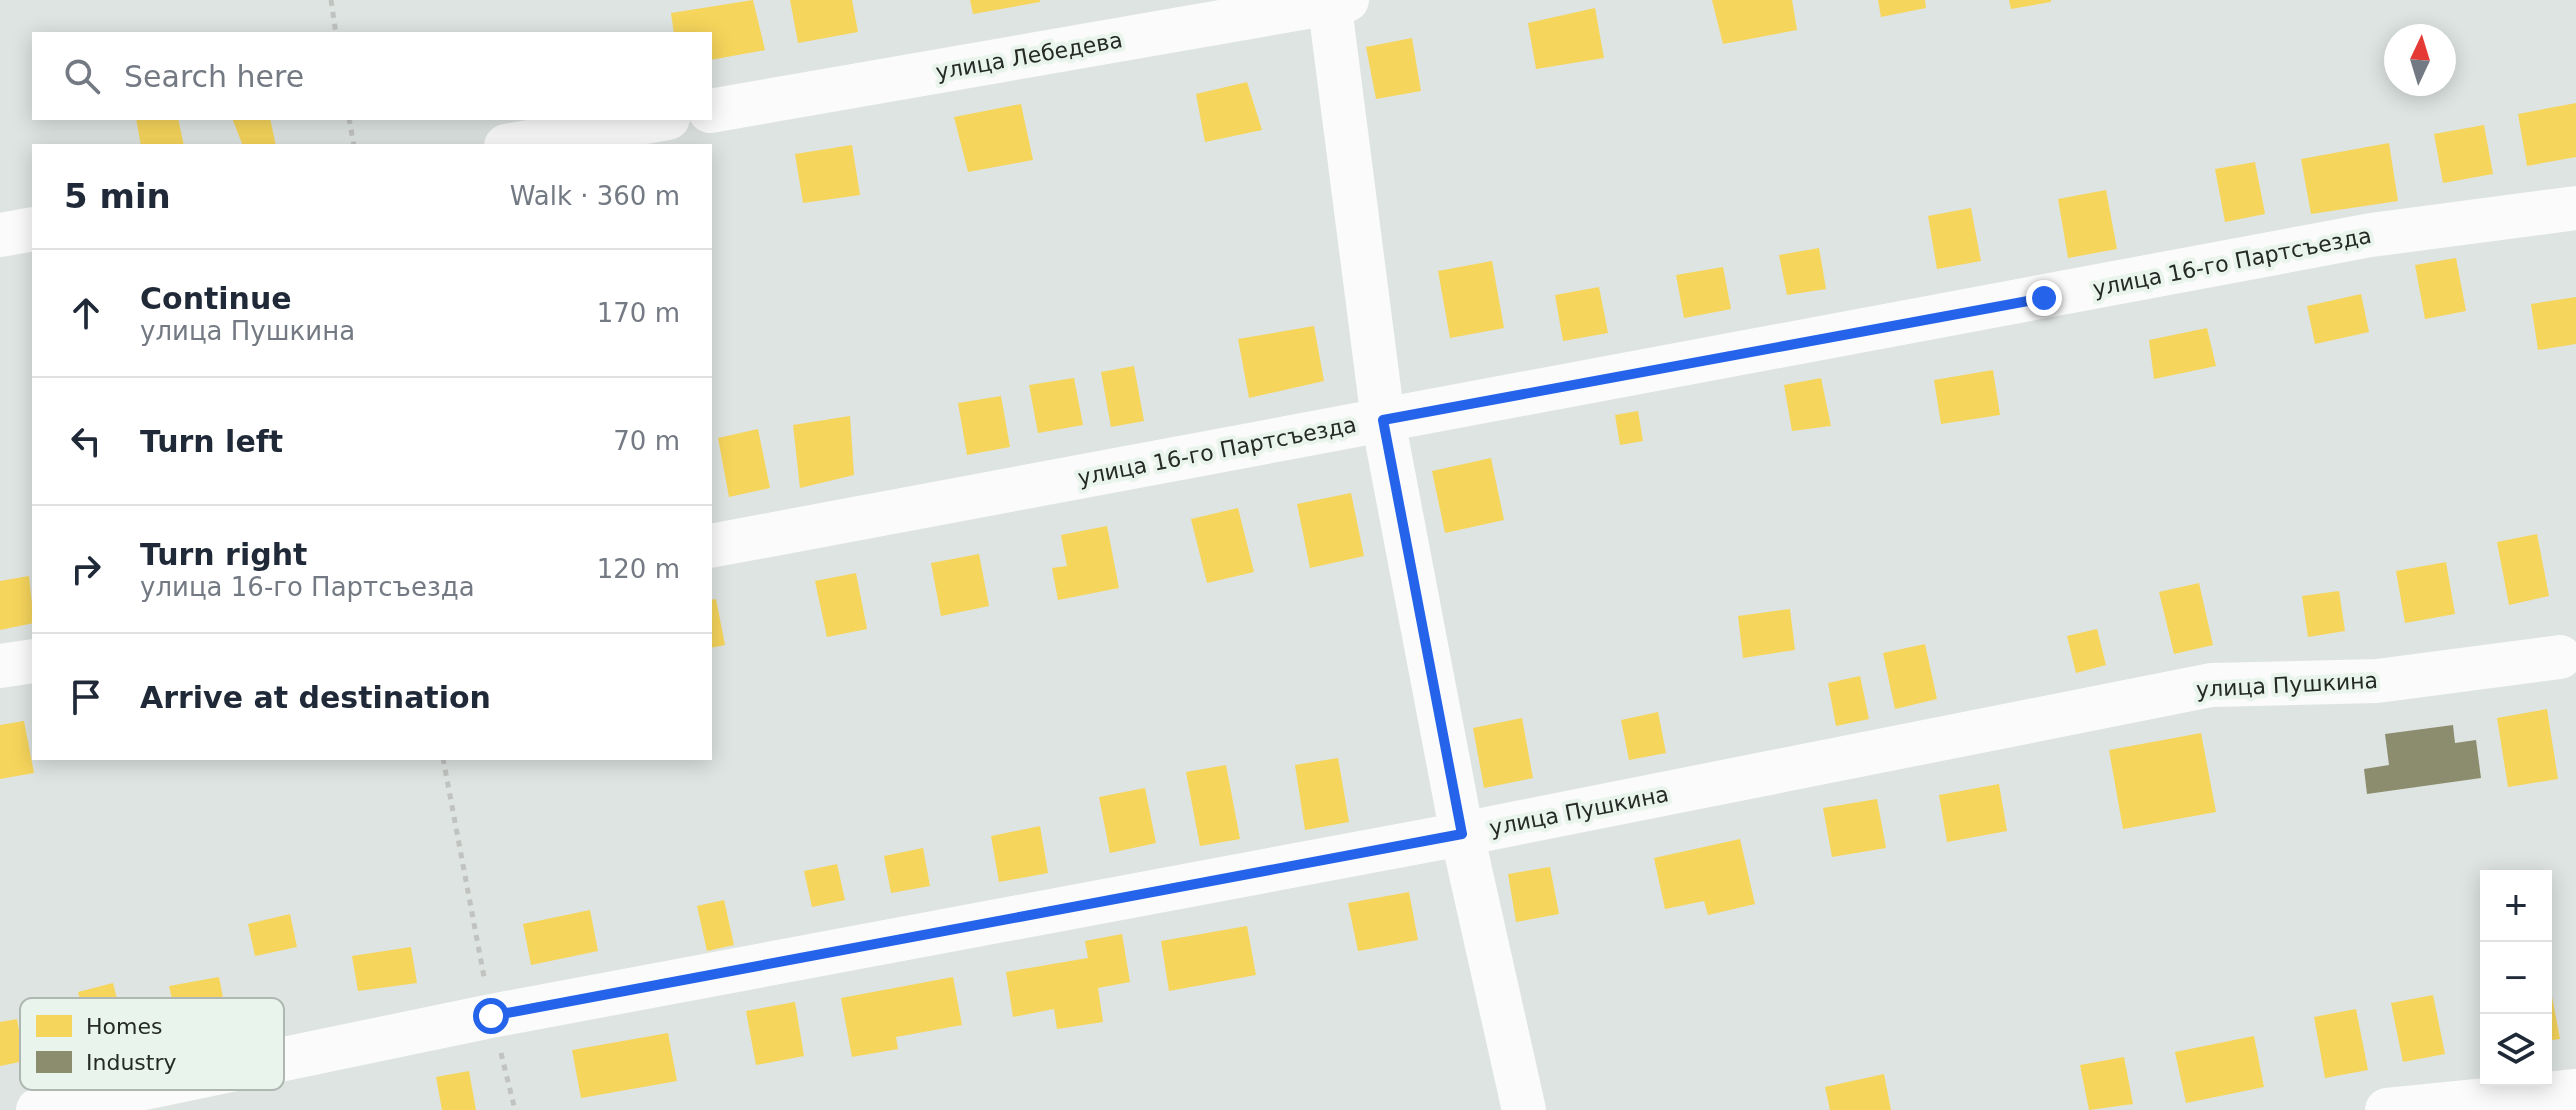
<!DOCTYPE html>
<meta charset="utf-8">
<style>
:root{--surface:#fff;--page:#f2f2f3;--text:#1f2937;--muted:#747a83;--line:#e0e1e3}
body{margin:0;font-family:"DejaVu Sans",sans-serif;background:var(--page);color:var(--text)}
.controls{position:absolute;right:24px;bottom:24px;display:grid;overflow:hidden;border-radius:0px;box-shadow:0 4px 20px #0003}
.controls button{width:72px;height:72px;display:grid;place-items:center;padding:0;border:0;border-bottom:2px solid var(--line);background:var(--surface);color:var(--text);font:40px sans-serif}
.compass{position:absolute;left:2384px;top:24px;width:72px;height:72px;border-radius:50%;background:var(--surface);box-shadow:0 4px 20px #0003;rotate:4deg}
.stop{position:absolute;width:24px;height:24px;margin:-18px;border:6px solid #2563eb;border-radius:50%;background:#fff}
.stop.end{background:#2563eb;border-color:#fff;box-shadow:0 2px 8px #0008}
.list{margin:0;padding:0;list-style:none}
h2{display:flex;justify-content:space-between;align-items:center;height:104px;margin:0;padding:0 32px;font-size:34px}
h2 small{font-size:26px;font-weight:400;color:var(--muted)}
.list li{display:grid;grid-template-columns:52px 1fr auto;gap:24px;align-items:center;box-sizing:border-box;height:128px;padding:0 32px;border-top:2px solid var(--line)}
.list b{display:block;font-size:30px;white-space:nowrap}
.list p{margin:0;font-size:26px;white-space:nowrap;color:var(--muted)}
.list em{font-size:26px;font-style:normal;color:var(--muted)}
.icon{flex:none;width:44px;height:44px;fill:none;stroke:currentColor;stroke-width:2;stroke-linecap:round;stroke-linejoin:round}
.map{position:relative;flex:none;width:2576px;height:1110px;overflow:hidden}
.search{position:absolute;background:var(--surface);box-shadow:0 4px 20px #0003;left:32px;top:32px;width:680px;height:88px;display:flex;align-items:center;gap:20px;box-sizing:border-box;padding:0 28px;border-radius:0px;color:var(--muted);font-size:30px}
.panel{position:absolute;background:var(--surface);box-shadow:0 4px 20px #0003;left:32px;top:144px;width:680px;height:616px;border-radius:0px}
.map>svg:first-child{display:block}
</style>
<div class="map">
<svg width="2576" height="1110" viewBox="0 0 2576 1110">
<rect width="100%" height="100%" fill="#dee4e1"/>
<g fill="#f6d55c">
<path d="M753,0L765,50L710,60V34H674L671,13Z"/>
<path d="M790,0H852L858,32L798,43Z"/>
<path d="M970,0H1040V2L973,14Z"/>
<path d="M1712,0H1792L1797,30L1723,44Z"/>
<path d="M1878,0H1925L1926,8L1881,17Z"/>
<path d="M2009,0H2051V2L2011,9Z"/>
<path d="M1595,8L1604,58L1536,69L1528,23Z"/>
<path d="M1412,38L1421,91L1376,99L1366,47Z"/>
<path d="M1247,82L1262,130L1205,142L1196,94Z"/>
<path d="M2576,103V157L2527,166L2518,114Z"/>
<path d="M1021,104L1033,160L968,172L954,117Z"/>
<path d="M136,118H178L184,146H141Z"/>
<path d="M232,118H270L276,146H243Z"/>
<path d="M2484,125L2493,174L2443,183L2434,134Z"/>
<path d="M2389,143L2398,201L2311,214L2301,159Z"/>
<path d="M852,145L860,195L803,203L795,154Z"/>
<path d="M2255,162L2265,214L2225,222L2215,169Z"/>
<path d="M2106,190L2117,249L2068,258L2058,199Z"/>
<path d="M1971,208L1981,261L1937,269L1928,216Z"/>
<path d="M1819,248L1826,289L1787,295L1779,255Z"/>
<path d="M2456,258L2466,311L2425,319L2415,265Z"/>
<path d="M1492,261L1504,328L1450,338L1438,271Z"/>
<path d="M1723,267L1731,309L1684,318L1676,275Z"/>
<path d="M1599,287L1608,333L1563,341L1555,295Z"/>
<path d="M2361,294L2369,332L2315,344L2307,306Z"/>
<path d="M2576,297V344L2538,350L2531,304Z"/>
<path d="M1314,326L1324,381L1249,398L1238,339Z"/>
<path d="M2207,328L2216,366L2154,379L2149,340Z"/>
<path d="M1134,366L1144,421L1111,427L1101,372Z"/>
<path d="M1993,370L2000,415L1941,424L1934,380Z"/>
<path d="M1074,378L1083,425L1038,433L1029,385Z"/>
<path d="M1821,378L1831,426L1792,431L1784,385Z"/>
<path d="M1001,396L1010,447L967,455L958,403Z"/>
<path d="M1638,411L1643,441L1620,445L1615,415Z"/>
<path d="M850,416L854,475L800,488L793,425Z"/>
<path d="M758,429L770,488L729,497L718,438Z"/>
<path d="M1491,458L1504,520L1445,533L1432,471Z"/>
<path d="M1351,493L1364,556L1310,568L1297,504Z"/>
<path d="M1238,508L1254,572L1207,583L1191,519Z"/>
<path d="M1107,526L1119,588L1058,600L1052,568L1067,566L1061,535Z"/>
<path d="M2537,534L2549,596L2509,605L2497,542Z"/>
<path d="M979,554L989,606L941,616L931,563Z"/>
<path d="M2446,562L2455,614L2405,623L2396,571Z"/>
<path d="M856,573L867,629L827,637L815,581Z"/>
<path d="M29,576L34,623L0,630V581Z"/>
<path d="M2199,583L2213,645L2174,654L2159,592Z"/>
<path d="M2339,591L2345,631L2308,637L2302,596Z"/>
<path d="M716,599L725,645L710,648V600Z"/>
<path d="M1790,609L1795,650L1743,658L1738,616Z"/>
<path d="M2097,629L2106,665L2076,673L2067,636Z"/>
<path d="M1925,644L1937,699L1895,709L1883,653Z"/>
<path d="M1860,676L1869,719L1836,726L1828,683Z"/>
<path d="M2547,709L2558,779L2508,787L2497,718Z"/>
<path d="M1658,712L1666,753L1629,760L1621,720Z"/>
<path d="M1522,718L1533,778L1484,788L1473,728Z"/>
<path d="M24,721L34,773L0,779V725Z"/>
<path d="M2201,733L2216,812L2123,829L2109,750Z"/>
<path d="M1338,758L1349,822L1305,830L1295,765Z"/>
<path d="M1226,765L1240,839L1200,846L1186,772Z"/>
<path d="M1999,784L2007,831L1947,842L1939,795Z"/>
<path d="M1145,788L1156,843L1110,853L1099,797Z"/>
<path d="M1877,799L1886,848L1832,857L1823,808Z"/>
<path d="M1040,826L1048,873L999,882L991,836Z"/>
<path d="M1740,839L1755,904L1708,915L1704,901L1665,909L1654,858Z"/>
<path d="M923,848L930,886L891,893L884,856Z"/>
<path d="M837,864L845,900L812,907L804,871Z"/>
<path d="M1550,867L1559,914L1516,922L1508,874Z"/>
<path d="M1409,892L1418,940L1358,951L1348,903Z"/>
<path d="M724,900L734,945L707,951L697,906Z"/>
<path d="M590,910L598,951L531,965L523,924Z"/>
<path d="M290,914L297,947L255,956L248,924Z"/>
<path d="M1247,926L1256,975L1169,991L1161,941Z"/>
<path d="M1122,934L1130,982L1098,988L1103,1022L1057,1029L1054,1009L1013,1017L1006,972L1088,958L1085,941Z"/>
<path d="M411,947L417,983L358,991L352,956Z"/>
<path d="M219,977L226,1013L177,1022L169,986Z"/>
<path d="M953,977L962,1025L896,1037L898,1049L852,1057L841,998Z"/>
<path d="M113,983L125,1031L90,1040L78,992Z"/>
<path d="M2550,986L2560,1039L2546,1041V987Z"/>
<path d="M2433,995L2445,1054L2403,1062L2391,1003Z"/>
<path d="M795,1002L804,1056L756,1065L746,1011Z"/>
<path d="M2356,1009L2368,1070L2325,1078L2314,1017Z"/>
<path d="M17,1019L25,1061L0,1066V1022Z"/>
<path d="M668,1033L677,1081L581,1098L572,1050Z"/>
<path d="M2254,1036L2264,1087L2186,1103L2175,1052Z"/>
<path d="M2124,1057L2133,1104L2089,1110L2080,1065Z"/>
<path d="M469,1071L476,1110H442L436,1077Z"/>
<path d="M1884,1074L1891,1110H1830L1825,1087Z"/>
</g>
<path fill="#8c8c6e" d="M2453,725L2455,743L2476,740L2481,778L2367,794L2364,769L2389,765L2385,734Z"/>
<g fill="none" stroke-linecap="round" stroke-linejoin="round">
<g stroke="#c1c3c1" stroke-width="5" stroke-dasharray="6 6" stroke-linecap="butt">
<path d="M331,0L336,34"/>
<path d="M349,118L354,146"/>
<path d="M443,758L484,977"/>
<path d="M501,1053L515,1110"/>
</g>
<g stroke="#fafbfa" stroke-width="44">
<path d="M1329,0L1383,420L1462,834L1524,1110"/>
<path d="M710,111L1347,0"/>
<path d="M506,146L668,118"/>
<path d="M0,235L34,229"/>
<path d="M710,546L2371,235L2576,208"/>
<path d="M0,666L34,661"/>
<path d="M38,1110L491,1016L1462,834L2211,685L2377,681L2560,657"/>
<path d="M2387,1110L2576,1091"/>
</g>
</g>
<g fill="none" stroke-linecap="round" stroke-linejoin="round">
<path stroke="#2563eb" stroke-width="10" d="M491,1016L1462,834L1383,420L2044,298"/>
</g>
<g text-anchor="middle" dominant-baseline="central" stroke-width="8" stroke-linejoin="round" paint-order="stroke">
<g font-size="22" fill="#252a27" stroke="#e9f4ed">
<text transform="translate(1029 56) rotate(-10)">улица Лебедева</text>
<text transform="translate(2232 262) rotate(-11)">улица 16-го Партсъезда</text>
<text transform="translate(1217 451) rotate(-11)">улица 16-го Партсъезда</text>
<text transform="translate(2287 685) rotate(-3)">улица Пушкина</text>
<text transform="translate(1579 811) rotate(-11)">улица Пушкина</text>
</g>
</g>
<rect x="20" y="998" width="264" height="92" rx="12" fill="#e9f4ed" stroke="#aeb7b2" stroke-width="2"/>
<rect x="36" y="1015" width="36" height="22" fill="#f6d55c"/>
<rect x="36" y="1051" width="36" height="22" fill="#8c8c6e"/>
<g font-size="22" fill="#252a27">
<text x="86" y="1034">Homes</text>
<text x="86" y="1070">Industry</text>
</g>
</svg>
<div class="controls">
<button>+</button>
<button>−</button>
<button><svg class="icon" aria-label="layers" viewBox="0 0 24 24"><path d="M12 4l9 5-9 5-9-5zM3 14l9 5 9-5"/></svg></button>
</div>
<svg class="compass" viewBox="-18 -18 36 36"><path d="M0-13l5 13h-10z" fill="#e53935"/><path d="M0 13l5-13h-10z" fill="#747a83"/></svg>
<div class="stop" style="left:491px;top:1016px"></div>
<div class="stop end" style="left:2044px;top:298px"></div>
<div class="search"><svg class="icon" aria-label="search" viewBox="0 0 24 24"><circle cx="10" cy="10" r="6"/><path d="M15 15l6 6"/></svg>Search here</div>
<section class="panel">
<h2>5 min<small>Walk · 360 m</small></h2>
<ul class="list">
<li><svg class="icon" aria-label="ahead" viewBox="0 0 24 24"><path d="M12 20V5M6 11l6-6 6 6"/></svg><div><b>Continue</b><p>улица Пушкина</p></div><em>170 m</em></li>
<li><svg class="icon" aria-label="left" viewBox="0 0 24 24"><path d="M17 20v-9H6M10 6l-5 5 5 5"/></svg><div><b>Turn left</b></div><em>70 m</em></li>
<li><svg class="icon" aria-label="right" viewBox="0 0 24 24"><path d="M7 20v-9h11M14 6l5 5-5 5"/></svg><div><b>Turn right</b><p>улица 16-го Партсъезда</p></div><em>120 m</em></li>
<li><svg class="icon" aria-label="arrive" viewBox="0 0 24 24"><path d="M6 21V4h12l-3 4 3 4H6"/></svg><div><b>Arrive at destination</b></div></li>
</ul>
</section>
</div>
